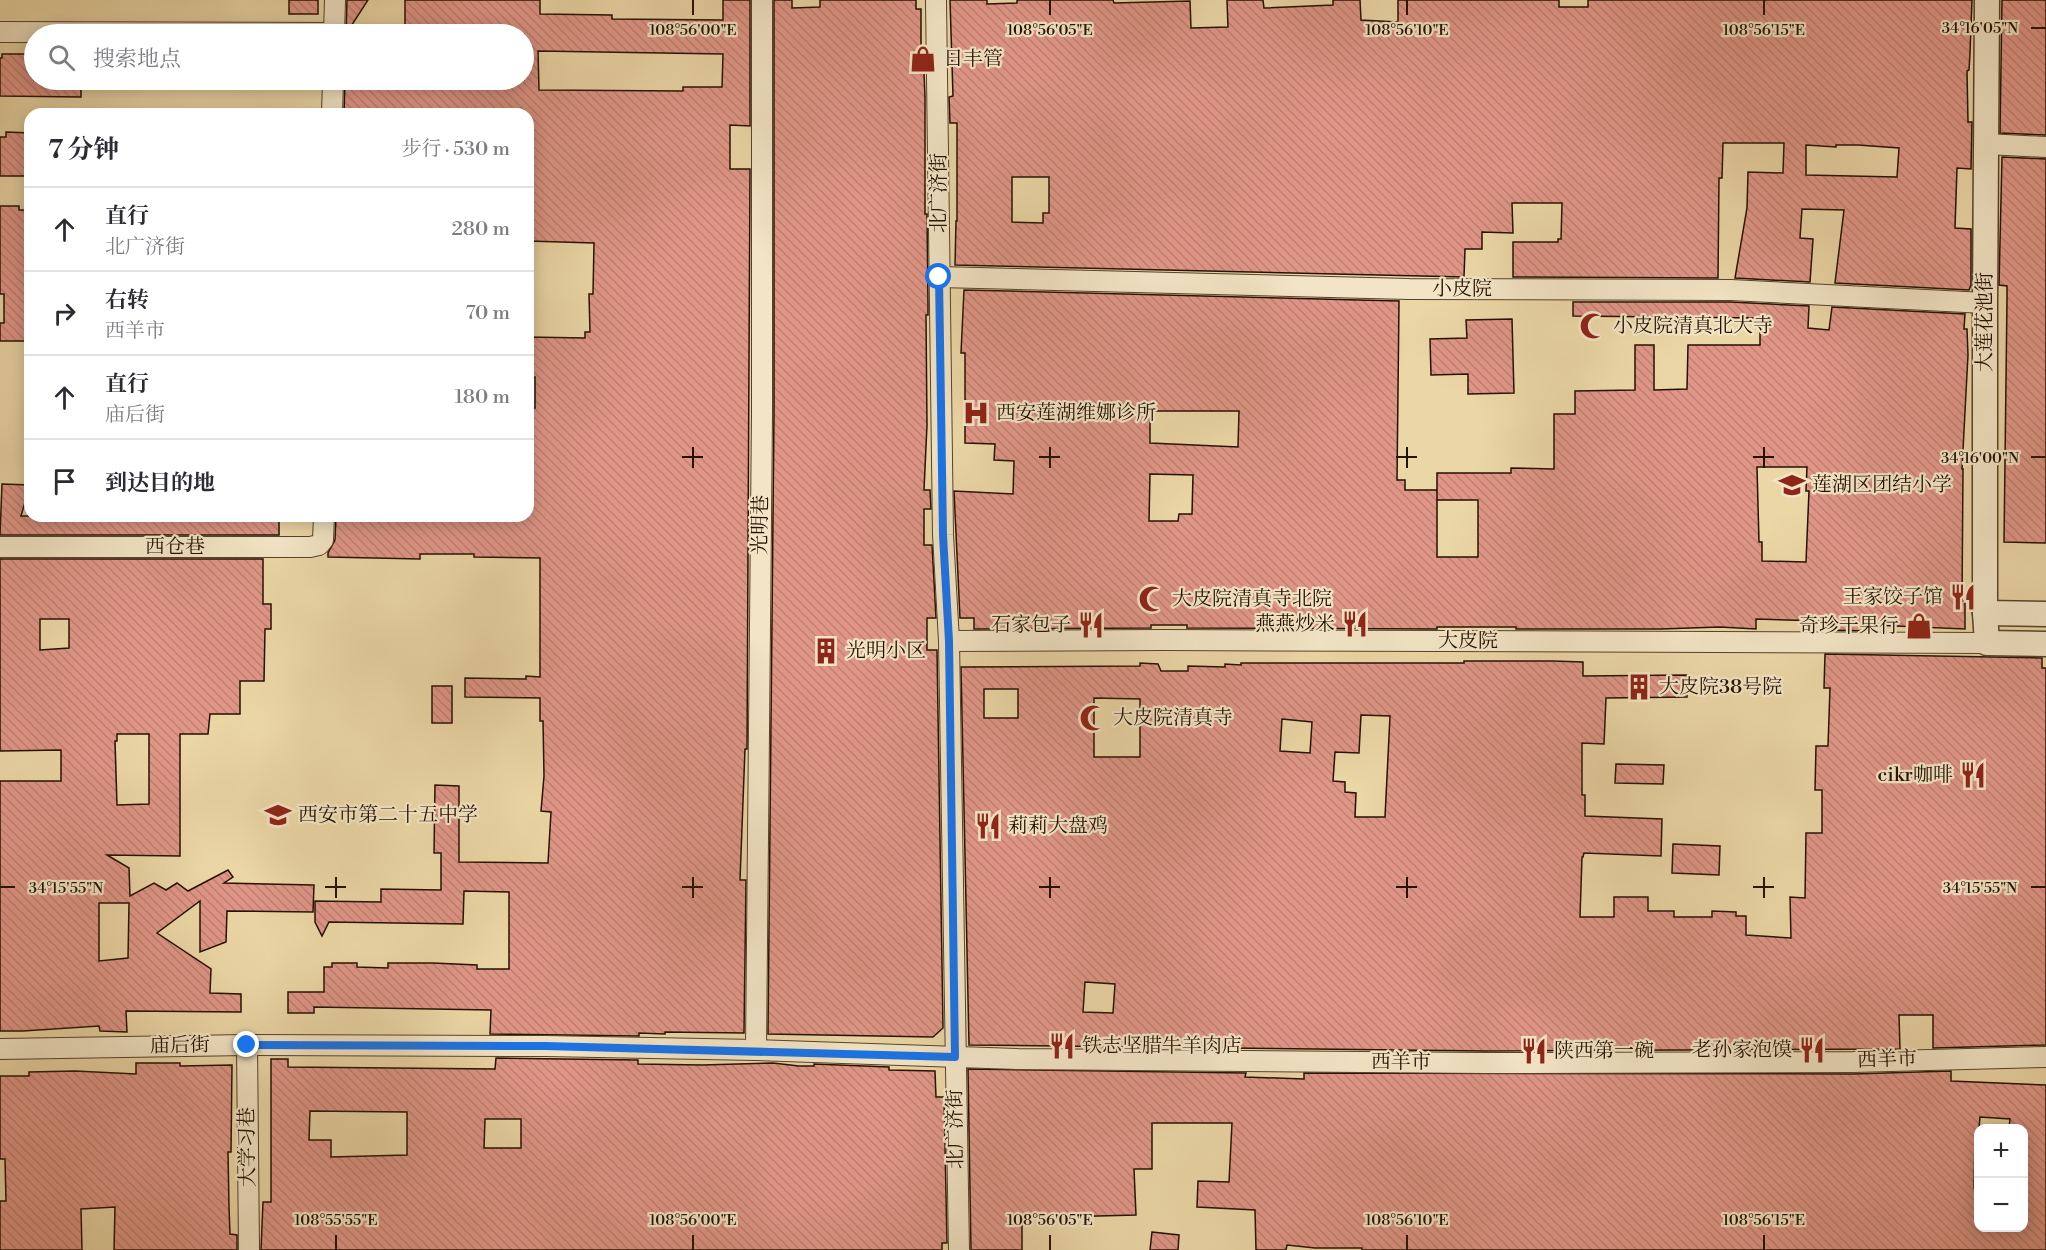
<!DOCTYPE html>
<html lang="zh">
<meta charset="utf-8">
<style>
:root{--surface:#fff;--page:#f7f7f7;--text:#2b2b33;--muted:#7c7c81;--line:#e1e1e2}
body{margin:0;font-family:"Libre Bodoni","Noto Serif SC",serif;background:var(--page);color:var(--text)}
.controls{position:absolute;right:18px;bottom:18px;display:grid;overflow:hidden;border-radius:12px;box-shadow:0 3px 15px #0003}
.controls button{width:54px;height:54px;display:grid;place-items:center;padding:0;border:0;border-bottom:2px solid var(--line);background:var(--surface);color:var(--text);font:30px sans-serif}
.stop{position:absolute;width:18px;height:18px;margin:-14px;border:4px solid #1a73e8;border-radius:50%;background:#fff}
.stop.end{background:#1a73e8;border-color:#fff;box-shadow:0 2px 6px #0008}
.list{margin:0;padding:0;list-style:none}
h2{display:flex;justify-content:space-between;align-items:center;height:78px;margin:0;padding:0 24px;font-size:26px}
h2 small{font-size:20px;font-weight:400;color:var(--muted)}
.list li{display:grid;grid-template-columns:39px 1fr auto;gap:18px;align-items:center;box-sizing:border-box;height:84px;padding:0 24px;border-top:2px solid var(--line)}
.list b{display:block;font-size:22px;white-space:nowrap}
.list p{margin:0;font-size:20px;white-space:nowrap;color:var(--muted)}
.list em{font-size:20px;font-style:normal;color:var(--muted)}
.icon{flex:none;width:33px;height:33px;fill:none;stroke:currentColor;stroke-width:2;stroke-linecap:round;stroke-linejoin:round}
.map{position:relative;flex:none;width:2046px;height:1250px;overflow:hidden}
.search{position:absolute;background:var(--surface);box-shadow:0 3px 15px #0003;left:24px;top:24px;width:510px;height:66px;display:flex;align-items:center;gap:15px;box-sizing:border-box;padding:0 21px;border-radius:33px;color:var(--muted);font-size:22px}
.panel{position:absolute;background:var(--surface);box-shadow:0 3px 15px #0003;left:24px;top:108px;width:510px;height:414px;border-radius:18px}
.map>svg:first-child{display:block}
</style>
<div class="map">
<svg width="2046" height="1250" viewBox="0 0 2046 1250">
<defs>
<pattern id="building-back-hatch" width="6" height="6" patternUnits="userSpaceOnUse" patternTransform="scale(1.5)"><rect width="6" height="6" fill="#e09687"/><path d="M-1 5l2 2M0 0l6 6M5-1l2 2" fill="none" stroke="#c08073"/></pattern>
</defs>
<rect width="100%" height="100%" fill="#ebd6a6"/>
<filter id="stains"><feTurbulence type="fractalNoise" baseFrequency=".00333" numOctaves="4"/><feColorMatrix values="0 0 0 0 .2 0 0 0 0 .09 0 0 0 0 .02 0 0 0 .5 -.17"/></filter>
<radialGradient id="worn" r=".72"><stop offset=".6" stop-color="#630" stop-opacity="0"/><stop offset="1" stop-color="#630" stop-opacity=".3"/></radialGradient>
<g fill="url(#building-back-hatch)" stroke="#241102" stroke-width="1.5" fill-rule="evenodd">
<rect x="289" y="0" width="29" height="14"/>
<path d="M347,0H368L346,34V33Z"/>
<path d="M405,0H540V14L612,15V19L723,20V0H750V126L730,125V169H750L747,749H745L740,880H746L744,1033L665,1032V1034L639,1033V1036L490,1034L491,1010L314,1007V1013H288V992H324V967H332V963H357V967L388,968V963H433L477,965V969H509V892L464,891L463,924L329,922L322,936L315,922V901L381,902V889L441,890V853H434L435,785L459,786V862L548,863L551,812L541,811L544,776L543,721H540V698L465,697V678L526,679V676L540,677V558L474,557V554H420V559L328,557V553L335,540L336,516H528V408H535V377H528V337L585,338V332H590L589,294H593L594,243L528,241V114H344L345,80H524V34H405ZM538,51L723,54L722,87H683V91L539,90Z"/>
<path d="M774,0H792V8L820,7V0H916V9H921V49H923L925,97V214H927L928,306V315H926L927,425L924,490H930L931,509H924V545H932L936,618H927V650H937L943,1028L933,1037L768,1034L774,413Z"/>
<path d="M950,0H987V4L1017,3V0H1113L1114,3L1190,1L1191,28L1228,27L1227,0H1263L1264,8L1333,5V0H1360L1361,20L1398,22V0H1559V7H1588V0H1972L1970,53L1969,70L1967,71L1968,122H1972L1971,169L1957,168L1955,228L1971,229V285L1969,290L1835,283L1844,210L1802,209L1800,238L1813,239L1810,282L1735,278L1747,208L1748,172L1783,173L1784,143H1723L1722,178H1719L1718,278L1513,277V242H1558V239H1561L1562,203H1512L1513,233L1482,232V249H1465L1464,277L955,265L956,221H957V123H950L949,97L953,96ZM1806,145L1836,147V145H1858L1899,148L1897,177L1806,175ZM1012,177H1049V213H1043V223L1012,222Z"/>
<path d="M2002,0H2046V135L2000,133Z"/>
<path d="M2,54H26V58H34V80H81V97L0,96V58H2Z"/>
<path d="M6,132L30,133V176H0V137H6Z"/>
<path d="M2002,157L2046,159V543L2004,542L2007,299V286L1999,285Z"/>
<path d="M0,206H19V210H30V341H0V323H4V294H0Z"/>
<path d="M964,290L1399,301L1397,480H1405V490H1437V557H1478V500H1437V473H1511V468L1554,469V414H1575V391L1635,390V345H1654V390L1687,389L1688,345H1760V318L1573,316V302H1731L1809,306L1808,328L1829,330L1832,307L1965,314L1964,329H1967L1968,355L1962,469H1963L1962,601H1965V629L1872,625V631L1823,630V621L1756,619V629L1720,627L1661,629H1516V627H1437V629L1187,628V625H1151V628L974,629V618H960L954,491L1013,494L1014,461L994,460L995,444L965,443V353H961ZM1150,411H1239L1238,447L1150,443ZM1757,467H1807L1806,491H1809L1806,562L1762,561V542H1759ZM1150,474L1193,475L1192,514H1179L1178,521H1149Z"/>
<path d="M1512,319L1514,393L1468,394V374L1431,375L1430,339L1467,338L1466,320Z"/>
<path d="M2,484L30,485L21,516H279V535H0Z"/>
<path d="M0,559H263V604H271V629H265L264,681H240V714H210L208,734H180V856L107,855L129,868L130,896L154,883L166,890L177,883L188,891L228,870L233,877L224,883L314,885L313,912L227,911L226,942L200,952V901L157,933L211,969L210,993L241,994V1012L126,1011L127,1032L100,1031L99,1026L23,1031H0V781H61V750L0,751ZM40,619H69V648L40,650ZM117,734H149V804L117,805L115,741H117ZM99,903H129L128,958L99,961Z"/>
<path d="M1825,654L2042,658V668H2046V1045L1933,1048V1015H1899L1900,1049L1485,1051L969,1045L961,667L1140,666V663L1158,664L1161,671H1188V666L1225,667V664L1241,665V663H1464V661H1553L1583,662V676L1687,675V697L1606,698L1604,744L1582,743V795H1585V816L1662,819L1661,856L1584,853L1583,857H1582L1580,917H1614V897H1648V911H1674V917H1712V911L1736,912V916H1746V935L1791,938L1790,897L1805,898L1806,833H1822V790H1815L1816,746H1828L1830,688H1824ZM984,689H1018V718H984ZM1094,698L1140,699V757H1094ZM1361,715L1390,716L1385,817H1355L1356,793L1345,792V782L1333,781L1335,752L1359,753ZM1282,719L1312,722L1310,753L1280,751ZM1085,982L1115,984L1113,1013L1083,1012Z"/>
<rect x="432" y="686" width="20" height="37"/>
<path d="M1616,764L1664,765L1663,784L1615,783Z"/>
<path d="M1673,844L1720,846L1719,875L1672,873Z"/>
<path d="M496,1058L638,1060V1064L702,1065L773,1063L799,1066H814V1064L889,1067V1070L935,1071L936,1097H944L947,1243H942V1250H261L263,1202H271V1059H288V1067L495,1069ZM310,1111L407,1112V1155L331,1157V1140H309ZM485,1119H521V1148H484Z"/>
<path d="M136,1063H180V1066L232,1065L231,1152H228L229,1207L230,1234L237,1235V1250H114L115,1207L81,1209L82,1250H0V1201H6L5,1159H0V1076H29V1072L75,1071L136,1074Z"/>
<path d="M968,1069L1246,1073L1245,1077L1304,1079V1073L1853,1074L1951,1071V1081L2046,1085V1250H1362V1248H1315L1287,1245L1286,1250H1256L1255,1210L1197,1207L1198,1181L1229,1182L1232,1123H1152V1169H1134L1136,1215L1022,1218V1250H971ZM1980,1117L2010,1119L2009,1128H2024V1227H1978V1188H1974L1975,1139H1978Z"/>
<path d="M1152,1232L1179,1235L1178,1250H1150Z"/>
</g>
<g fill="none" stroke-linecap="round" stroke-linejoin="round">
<g stroke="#56422b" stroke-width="22">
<g id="minor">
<path d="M936,0L943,535L949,641L959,1250"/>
<path d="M0,32L334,33L335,0"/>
<path d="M332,114L333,80"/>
<path d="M1986,144L2046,147"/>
<path d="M939,277L1409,289L1731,290L1985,303"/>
<path d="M0,547H310L319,545L323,540L324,516"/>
<path d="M949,641L1163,640L1987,643"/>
<path d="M247,1045L249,1250"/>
<path d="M0,1049L247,1045L545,1046L756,1050L1017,1059L1485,1063L1853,1062L2046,1057"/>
<path d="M756,1050L762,413V0"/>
</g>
</g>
<g stroke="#56422b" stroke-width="27">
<g id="tertiary">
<path d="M1987,0L1985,303V613L1987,643L2046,644"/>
<path d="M1985,613L2046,614"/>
</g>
</g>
<use href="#minor" stroke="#f2e4c5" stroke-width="20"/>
<use href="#tertiary" stroke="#f2e4c5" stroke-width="24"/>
</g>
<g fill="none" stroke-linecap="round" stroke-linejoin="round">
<path stroke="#1a73e8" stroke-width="8" d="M247,1045L545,1046L955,1057L949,641L943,535L939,277"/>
</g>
<path fill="none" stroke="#241102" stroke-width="2" d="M693,0V15M1050,0V15M1407,0V15M1764,0V15M2031,28H2046M693,447V468M1050,447V468M1407,447V468M1764,447V468M682,457H703M1039,457H1060M1396,457H1417M1753,457H1774M2031,457H2046M336,877V898M693,877V898M1050,877V898M1407,877V898M1764,877V898M0,887H15M325,887H346M682,887H703M1039,887H1060M1396,887H1417M1753,887H1774M2031,887H2046M336,1235V1250M693,1235V1250M1050,1235V1250M1407,1235V1250M1764,1235V1250"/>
<defs>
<g id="shop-bare" transform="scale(2.07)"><path d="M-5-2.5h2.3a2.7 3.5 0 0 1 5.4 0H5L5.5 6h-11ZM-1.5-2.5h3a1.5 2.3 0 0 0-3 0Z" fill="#8f2418" stroke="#f2e4c5" stroke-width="2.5" paint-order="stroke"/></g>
<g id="mosque-bare" transform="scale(2.07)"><path d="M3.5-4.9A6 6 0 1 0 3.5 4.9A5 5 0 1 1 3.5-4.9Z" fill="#8f2418" stroke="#f2e4c5" stroke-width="2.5" paint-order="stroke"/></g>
<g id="hospital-bare" transform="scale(2.07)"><path d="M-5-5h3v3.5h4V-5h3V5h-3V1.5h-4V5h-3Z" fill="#8f2418" stroke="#f2e4c5" stroke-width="2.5" paint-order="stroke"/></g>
<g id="school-bare" transform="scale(2.07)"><path d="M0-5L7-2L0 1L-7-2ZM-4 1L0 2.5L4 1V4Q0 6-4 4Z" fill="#8f2418" stroke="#f2e4c5" stroke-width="2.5" paint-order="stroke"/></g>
<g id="restaurant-bare" transform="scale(2.07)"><path d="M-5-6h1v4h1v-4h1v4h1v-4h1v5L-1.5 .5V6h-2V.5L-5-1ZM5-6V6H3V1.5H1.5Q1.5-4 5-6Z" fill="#8f2418" stroke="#f2e4c5" stroke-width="2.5" paint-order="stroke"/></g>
<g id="building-bare" transform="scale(2.07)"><path d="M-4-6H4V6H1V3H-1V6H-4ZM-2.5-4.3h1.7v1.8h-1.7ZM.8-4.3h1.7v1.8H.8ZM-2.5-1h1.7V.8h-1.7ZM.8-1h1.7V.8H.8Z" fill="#8f2418" stroke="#f2e4c5" stroke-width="2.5" paint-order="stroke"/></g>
</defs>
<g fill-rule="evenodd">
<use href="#shop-bare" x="923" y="59"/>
<use href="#mosque-bare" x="1593" y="326"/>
<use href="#hospital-bare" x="976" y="413"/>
<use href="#school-bare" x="1792" y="485"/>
<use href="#restaurant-bare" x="1963" y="597"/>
<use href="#mosque-bare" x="1152" y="599"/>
<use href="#restaurant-bare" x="1355" y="624"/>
<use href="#restaurant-bare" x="1091" y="625"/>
<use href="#shop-bare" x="1919" y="626"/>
<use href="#building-bare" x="826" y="651"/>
<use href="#building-bare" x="1639" y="687"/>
<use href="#mosque-bare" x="1093" y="718"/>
<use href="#restaurant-bare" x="1973" y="775"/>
<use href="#school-bare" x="278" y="815"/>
<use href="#restaurant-bare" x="988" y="826"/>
<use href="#restaurant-bare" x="1062" y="1046"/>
<use href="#restaurant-bare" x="1812" y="1050"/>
<use href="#restaurant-bare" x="1534" y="1051"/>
</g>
<g text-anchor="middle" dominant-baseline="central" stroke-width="4.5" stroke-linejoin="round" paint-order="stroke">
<g font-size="20" fill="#241102" stroke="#f2e4c5" text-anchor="start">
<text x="943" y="59">日丰管</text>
<text x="1613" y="326">小皮院清真北大寺</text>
<text x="996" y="413">西安莲湖维娜诊所</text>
<text x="1812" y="485">莲湖区团结小学</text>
<text x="1943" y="597" text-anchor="end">王家饺子馆</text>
<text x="1172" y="599">大皮院清真寺北院</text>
<text x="1335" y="624" text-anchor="end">燕燕炒米</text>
<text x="1071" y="625" text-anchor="end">石家包子</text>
<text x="1899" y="626" text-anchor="end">奇珍干果行</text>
<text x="846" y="651">光明小区</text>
<text x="1659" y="687">大皮院38号院</text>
<text x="1113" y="718">大皮院清真寺</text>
<text x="1953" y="775" text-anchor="end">cikr咖啡</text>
<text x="298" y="815">西安市第二十五中学</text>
<text x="1008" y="826">莉莉大盘鸡</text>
<text x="1082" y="1046">铁志坚腊牛羊肉店</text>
<text x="1792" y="1050" text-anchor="end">老孙家泡馍</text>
<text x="1554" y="1051">陕西第一碗</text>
</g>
<g font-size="20" fill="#241102" stroke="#f2e4c5">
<text transform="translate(939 193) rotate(-90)">北广济街</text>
<text x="1462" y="289">小皮院</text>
<text transform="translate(1985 322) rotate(-90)">大莲花池街</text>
<text transform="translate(761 525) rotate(-89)">光明巷</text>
<text x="175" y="547">西仓巷</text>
<text x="1468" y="641">大皮院</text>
<text transform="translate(180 1046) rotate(-1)">庙后街</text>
<text transform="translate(1887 1060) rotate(-2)">西羊市</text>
<text x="1401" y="1062">西羊市</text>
<text transform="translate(956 1129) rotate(-91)">北广济街</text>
<text transform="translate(248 1147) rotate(-91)">大学习巷</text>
</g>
</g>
<g font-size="15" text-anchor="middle" fill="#241102" stroke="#f2e4c5" stroke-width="4.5" stroke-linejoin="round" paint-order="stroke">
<text x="1980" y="33">34°16'05"N</text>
<text x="693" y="35">108°56'00"E</text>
<text x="1050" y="35">108°56'05"E</text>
<text x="1407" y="35">108°56'10"E</text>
<text x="1764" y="35">108°56'15"E</text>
<text x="1980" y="463">34°16'00"N</text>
<text x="66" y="893">34°15'55"N</text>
<text x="1980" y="893">34°15'55"N</text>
<text x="336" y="1225">108°55'55"E</text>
<text x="693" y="1225">108°56'00"E</text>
<text x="1050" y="1225">108°56'05"E</text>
<text x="1407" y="1225">108°56'10"E</text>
<text x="1764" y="1225">108°56'15"E</text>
</g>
<rect width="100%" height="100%" filter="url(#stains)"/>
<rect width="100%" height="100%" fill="url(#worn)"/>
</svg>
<div class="controls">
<button>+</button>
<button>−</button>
</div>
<div class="stop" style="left:939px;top:277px"></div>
<div class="stop end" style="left:247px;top:1045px"></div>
<div class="search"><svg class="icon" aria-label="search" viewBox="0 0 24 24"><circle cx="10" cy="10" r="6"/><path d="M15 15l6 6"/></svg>搜索地点</div>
<section class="panel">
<h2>7 分钟<small>步行 · 530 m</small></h2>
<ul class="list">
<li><svg class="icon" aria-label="ahead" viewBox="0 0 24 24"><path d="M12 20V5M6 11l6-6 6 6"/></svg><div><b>直行</b><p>北广济街</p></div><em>280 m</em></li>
<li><svg class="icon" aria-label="right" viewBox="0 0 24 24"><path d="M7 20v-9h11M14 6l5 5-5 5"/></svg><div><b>右转</b><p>西羊市</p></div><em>70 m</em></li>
<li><svg class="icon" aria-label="ahead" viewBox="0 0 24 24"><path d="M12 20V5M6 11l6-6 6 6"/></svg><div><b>直行</b><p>庙后街</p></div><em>180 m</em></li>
<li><svg class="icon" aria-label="arrive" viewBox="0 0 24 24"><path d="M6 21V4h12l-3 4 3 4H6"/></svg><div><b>到达目的地</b></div></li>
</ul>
</section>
</div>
